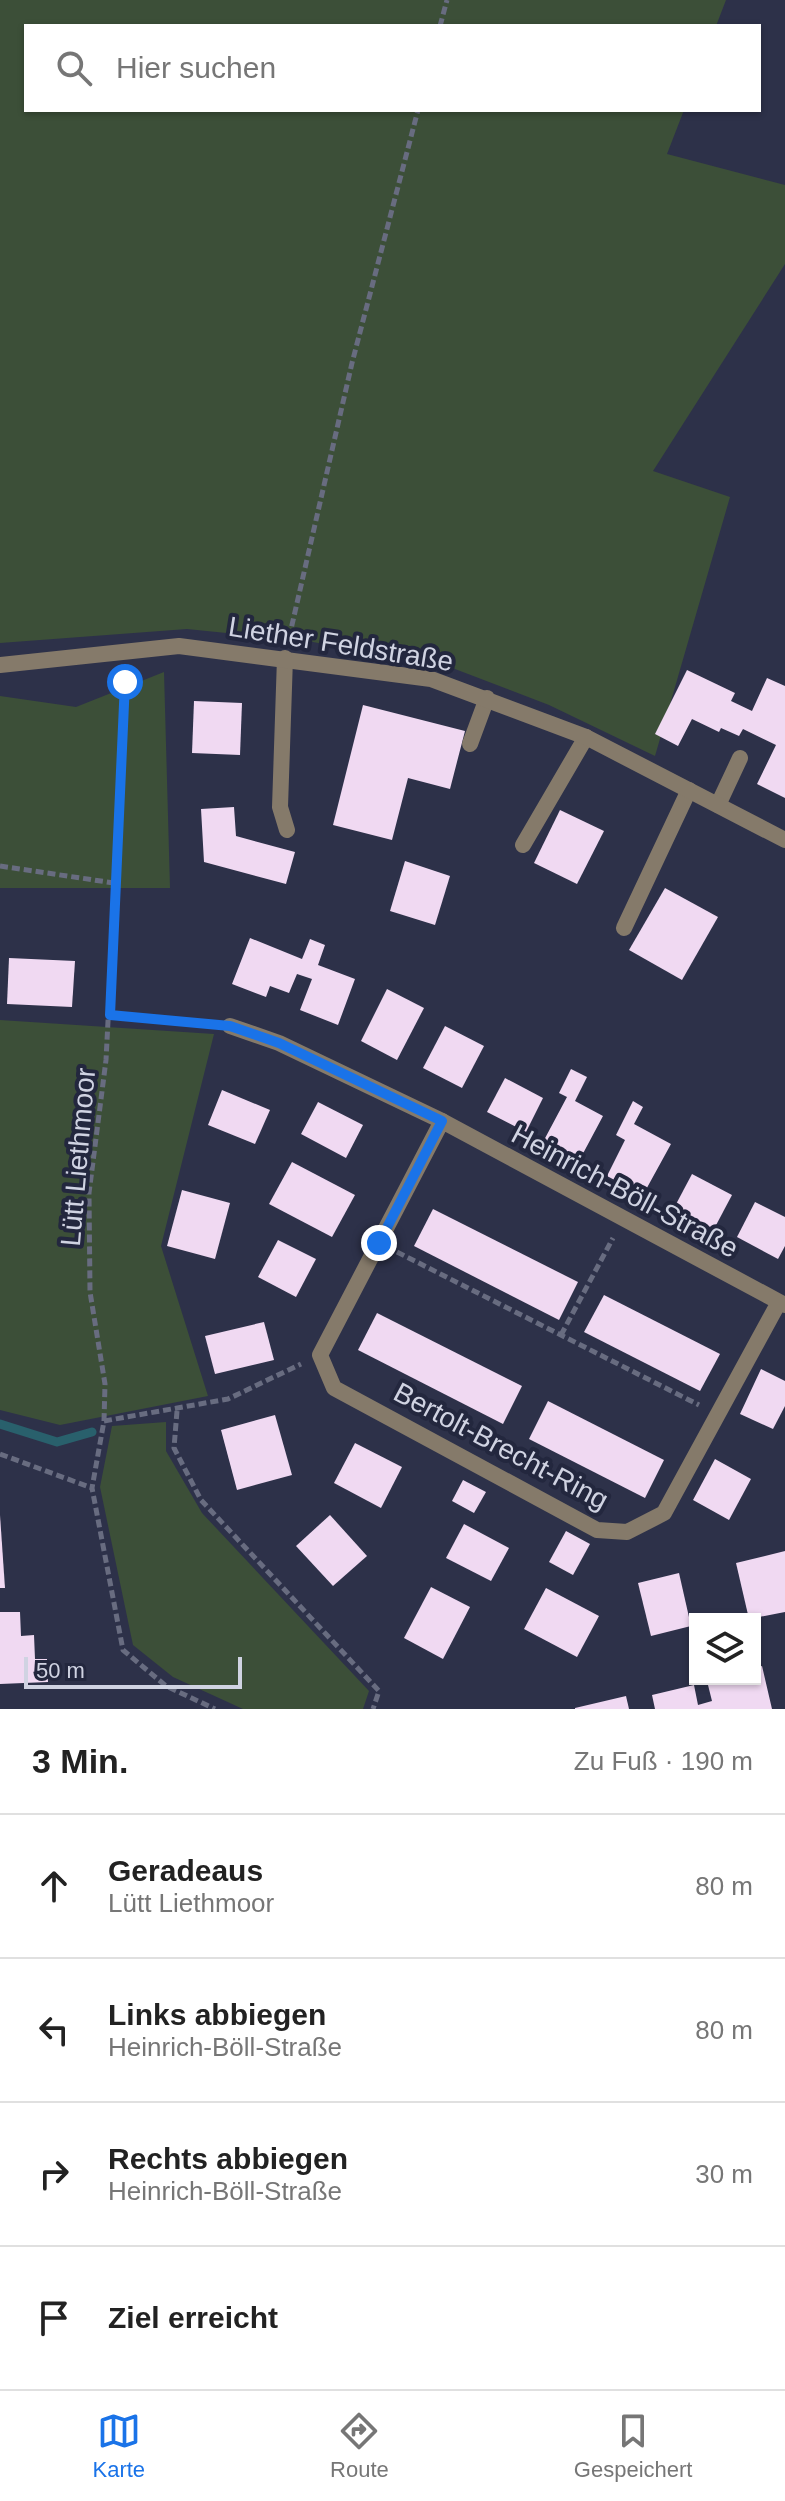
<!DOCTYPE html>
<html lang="de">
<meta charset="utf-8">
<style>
:root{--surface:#fff;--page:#f2f2f2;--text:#222;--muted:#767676;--line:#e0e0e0;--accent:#1a73e8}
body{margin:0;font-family:Arial,sans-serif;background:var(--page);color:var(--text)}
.controls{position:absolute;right:24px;bottom:24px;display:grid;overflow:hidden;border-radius:0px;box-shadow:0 2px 6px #0004}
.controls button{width:72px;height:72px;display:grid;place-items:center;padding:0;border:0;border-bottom:2px solid var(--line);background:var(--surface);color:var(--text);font:40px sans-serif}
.scale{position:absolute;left:24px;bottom:20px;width:218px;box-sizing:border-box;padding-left:8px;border:4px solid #d0d3e2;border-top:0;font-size:22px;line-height:28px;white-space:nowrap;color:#d0d3e2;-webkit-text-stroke:6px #23273e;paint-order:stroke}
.stop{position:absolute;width:24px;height:24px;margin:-18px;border:6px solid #1a73e8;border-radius:50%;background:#fff}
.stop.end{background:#1a73e8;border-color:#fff;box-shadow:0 2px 8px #0008}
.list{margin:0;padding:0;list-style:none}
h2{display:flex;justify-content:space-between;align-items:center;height:104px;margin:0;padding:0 32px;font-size:34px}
h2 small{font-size:26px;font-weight:400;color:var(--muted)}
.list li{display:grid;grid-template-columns:52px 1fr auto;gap:24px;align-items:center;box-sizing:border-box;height:144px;padding:0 32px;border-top:2px solid var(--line)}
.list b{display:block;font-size:30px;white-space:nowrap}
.list p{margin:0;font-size:26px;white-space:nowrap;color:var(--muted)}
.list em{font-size:26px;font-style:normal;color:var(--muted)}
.icon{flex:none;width:44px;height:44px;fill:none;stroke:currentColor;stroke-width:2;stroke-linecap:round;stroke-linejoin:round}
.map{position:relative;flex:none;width:785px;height:1709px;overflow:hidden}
.search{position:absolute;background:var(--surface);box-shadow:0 2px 6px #0004;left:24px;right:24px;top:24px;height:88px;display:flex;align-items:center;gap:20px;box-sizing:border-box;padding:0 28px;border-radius:0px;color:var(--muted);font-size:30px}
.sheet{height:680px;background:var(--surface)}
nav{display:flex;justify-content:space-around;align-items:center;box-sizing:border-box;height:112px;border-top:2px solid var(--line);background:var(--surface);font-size:22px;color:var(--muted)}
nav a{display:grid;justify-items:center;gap:4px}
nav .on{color:var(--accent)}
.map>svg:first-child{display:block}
</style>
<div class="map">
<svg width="785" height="1709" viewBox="0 0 785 1709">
<rect width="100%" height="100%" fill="#2d3149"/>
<g fill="#3c4f38">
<path d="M0,0H726L716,26H26V110H684L667,154L785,185V264L653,471L730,497L655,756L549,705L455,669L313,642L187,629L0,643Z"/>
<path d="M164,672L170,888H0V696L76,707Z"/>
<path d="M0,1020L214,1034L161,1246L208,1396L60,1425L0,1410Z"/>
<path d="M166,1422V1451L202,1513L369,1691L363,1709H243L173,1677L133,1645L100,1487L112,1426Z"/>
</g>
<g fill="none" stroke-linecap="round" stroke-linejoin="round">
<path stroke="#29606c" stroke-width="9" d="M0,1424L57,1442L92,1432"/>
</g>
<g fill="#f0d9f2">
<path d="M687,670L735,693L731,701L752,711L767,678L785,686V798L757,784L776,745L743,729L739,736L721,728L719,732L692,719L678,746L655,734Z"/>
<path d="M194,701L242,703L240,755L192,753Z"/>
<path d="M363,705L465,731L450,789L408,778L392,840L333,825Z"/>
<path d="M234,807L236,836L295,852L286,884L204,862L201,809Z"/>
<path d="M560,810L604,831L577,884L534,863Z"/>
<path d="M405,861L450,876L435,925L390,911Z"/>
<path d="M665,888L718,917L682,980L629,950Z"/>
<path d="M250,938L302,959L310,939L325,945L318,965L355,979L338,1025L300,1010L312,979L297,974L289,993L270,986L266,997L232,984Z"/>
<path d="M9,958L75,961L72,1007L7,1004Z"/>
<path d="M387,989L424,1008L397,1060L361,1041Z"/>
<path d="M445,1026L484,1046L462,1088L423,1068Z"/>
<path d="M571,1069L587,1077L575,1101L603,1116L579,1161L543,1142L567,1097L559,1093Z"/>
<path d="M505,1078L543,1098L526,1132L487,1112Z"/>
<path d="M222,1090L270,1110L255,1144L208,1125Z"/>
<path d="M633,1101L643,1107L634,1124L671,1144L643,1195L607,1176L625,1140L616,1135Z"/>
<path d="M318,1102L363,1125L346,1158L301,1134Z"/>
<path d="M292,1162L355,1195L332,1237L269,1204Z"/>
<path d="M692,1174L732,1195L714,1229L674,1208Z"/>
<path d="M182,1190L230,1203L215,1259L167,1246Z"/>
<path d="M755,1202L785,1217V1246L778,1259L737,1237Z"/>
<path d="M433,1209L578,1282L559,1320L414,1246Z"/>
<path d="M278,1240L316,1259L296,1297L258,1277Z"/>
<path d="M604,1295L720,1354L700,1391L584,1332Z"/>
<path d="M377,1313L522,1386L503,1424L358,1350Z"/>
<path d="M264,1322L274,1360L215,1374L205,1336Z"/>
<path d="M761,1369L785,1381V1406L773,1429L740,1414Z"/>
<path d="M548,1401L664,1460L645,1498L529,1439Z"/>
<path d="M275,1415L292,1475L237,1490L221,1430Z"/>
<path d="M355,1443L402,1467L381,1508L334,1483Z"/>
<path d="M715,1459L751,1479L729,1520L693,1500Z"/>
<path d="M463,1480L486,1492L474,1513L452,1501Z"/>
<path d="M0,1515L5,1588H0Z"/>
<path d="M330,1515L367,1556L333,1586L296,1546Z"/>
<path d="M464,1524L509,1548L491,1581L446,1558Z"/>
<path d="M566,1531L590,1544L573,1575L549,1562Z"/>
<path d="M785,1551V1612L749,1619L736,1563Z"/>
<path d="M679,1573L691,1626L651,1636L638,1583Z"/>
<path d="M431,1587L470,1607L443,1659L404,1638Z"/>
<path d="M546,1588L599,1616L577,1657L524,1629Z"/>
<path d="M0,1612H20L21,1636L34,1635L35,1659H47L48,1682L0,1684Z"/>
<path d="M762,1666L772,1709H655L652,1695L694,1685L698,1705L712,1701L708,1685L720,1679H755V1668Z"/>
<path d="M626,1696L629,1709H575V1708Z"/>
</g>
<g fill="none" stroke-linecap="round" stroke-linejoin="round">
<g stroke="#686c80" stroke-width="5" stroke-dasharray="8 4" stroke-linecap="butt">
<path d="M440,26L447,0"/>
<path d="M289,638L352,363L418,110"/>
<path d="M126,672L106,1060L89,1193L90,1292L105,1384L104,1421L92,1488L123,1650L166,1686L215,1709"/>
<path d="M0,866L114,883"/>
<path d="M110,1015L209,1024"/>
<path d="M397,1252L699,1405"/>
<path d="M561,1335L613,1238"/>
<path d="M177,1411L174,1448L201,1500L379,1691L373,1709"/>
<path d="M104,1421L228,1399L301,1364"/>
<path d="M0,1454L92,1488"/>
</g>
<g stroke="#857a6a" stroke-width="16">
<path d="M285,658L280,807L287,830"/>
<path d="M470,744L487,698"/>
<path d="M718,805L740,758"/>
<path d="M523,845L586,737"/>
<path d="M624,928L689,790"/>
</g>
<g stroke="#857a6a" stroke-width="16">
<path d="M0,665L179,646L431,679L586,737L785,840"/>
<path d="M230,1026L279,1043L442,1121"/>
<path d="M779,1302L664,1513L627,1532L597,1530L334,1388L320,1355L442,1121L785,1305"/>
</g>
</g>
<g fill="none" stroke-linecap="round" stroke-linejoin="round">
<path stroke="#1a73e8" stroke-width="10" d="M125,682L110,1015L230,1026L279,1043L442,1121L379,1243"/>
</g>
<g text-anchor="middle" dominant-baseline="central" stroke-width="8" stroke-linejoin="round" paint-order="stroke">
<g font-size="28" fill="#d0d3e2" stroke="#23273e">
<text transform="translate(341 644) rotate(9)">Liether Feldstraße</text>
<text transform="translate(78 1157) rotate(-85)">Lütt Liethmoor</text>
<text transform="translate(625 1191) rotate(28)">Heinrich-Böll-Straße</text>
<text transform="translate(501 1446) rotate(28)">Bertolt-Brecht-Ring</text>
</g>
</g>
</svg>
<div class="controls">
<button><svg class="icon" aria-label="layers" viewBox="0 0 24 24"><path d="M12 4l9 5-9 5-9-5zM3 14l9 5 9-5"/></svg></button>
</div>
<div class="scale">50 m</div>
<div class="stop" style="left:125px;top:682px"></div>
<div class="stop end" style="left:379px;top:1243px"></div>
<div class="search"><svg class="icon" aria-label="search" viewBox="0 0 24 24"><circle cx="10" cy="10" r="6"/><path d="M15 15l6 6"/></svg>Hier suchen</div>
</div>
<section class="sheet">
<h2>3 Min.<small>Zu Fuß · 190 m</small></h2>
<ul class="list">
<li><svg class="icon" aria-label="ahead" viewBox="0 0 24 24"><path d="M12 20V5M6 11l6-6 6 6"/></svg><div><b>Geradeaus</b><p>Lütt Liethmoor</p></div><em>80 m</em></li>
<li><svg class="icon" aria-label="left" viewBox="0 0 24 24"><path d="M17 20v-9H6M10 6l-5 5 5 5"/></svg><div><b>Links abbiegen</b><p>Heinrich-Böll-Straße</p></div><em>80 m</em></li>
<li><svg class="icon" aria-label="right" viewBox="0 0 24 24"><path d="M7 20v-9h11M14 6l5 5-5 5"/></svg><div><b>Rechts abbiegen</b><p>Heinrich-Böll-Straße</p></div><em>30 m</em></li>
<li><svg class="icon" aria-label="arrive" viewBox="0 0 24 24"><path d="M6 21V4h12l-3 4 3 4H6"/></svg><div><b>Ziel erreicht</b></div></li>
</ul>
</section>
<nav>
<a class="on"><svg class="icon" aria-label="map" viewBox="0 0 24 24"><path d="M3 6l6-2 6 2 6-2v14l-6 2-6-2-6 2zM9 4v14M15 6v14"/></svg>Karte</a>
<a><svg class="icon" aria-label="directions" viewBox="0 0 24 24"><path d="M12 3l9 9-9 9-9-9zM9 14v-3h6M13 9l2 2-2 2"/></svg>Route</a>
<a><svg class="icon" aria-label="saved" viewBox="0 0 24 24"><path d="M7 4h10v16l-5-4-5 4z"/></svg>Gespeichert</a>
</nav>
